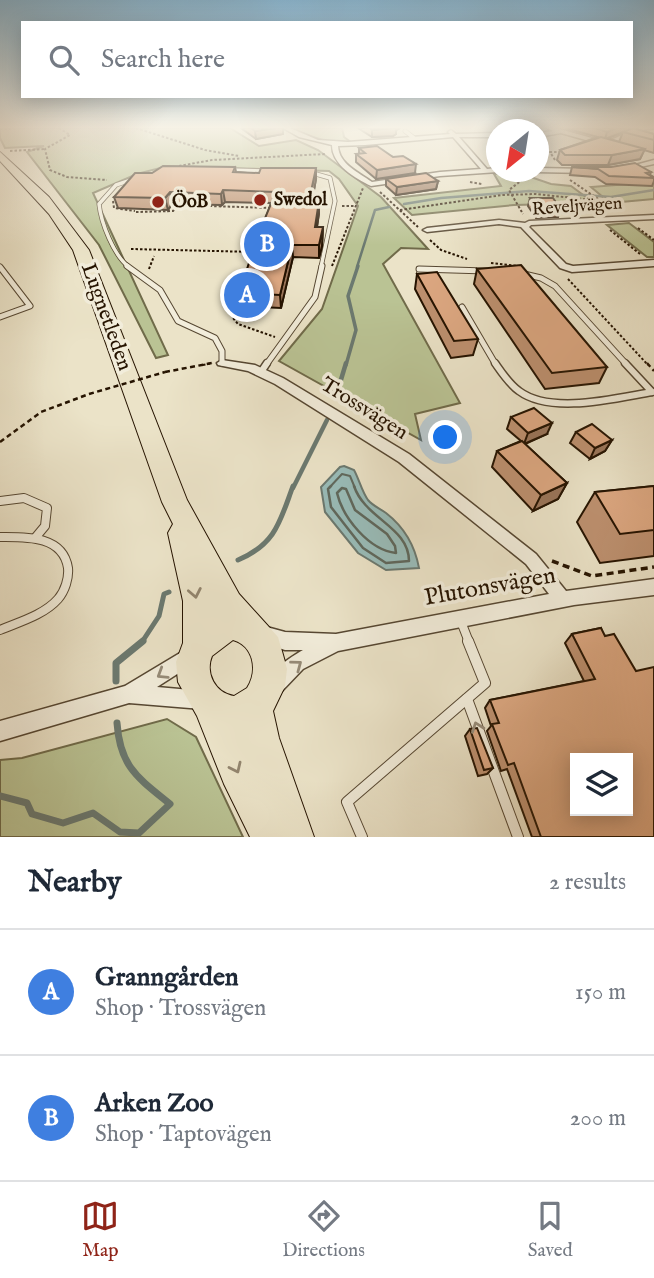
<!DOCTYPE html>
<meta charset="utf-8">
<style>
:root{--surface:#fff;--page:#f2f2f3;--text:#1f2937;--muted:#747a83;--line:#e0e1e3;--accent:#8f2418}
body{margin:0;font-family:"IM FELL English",serif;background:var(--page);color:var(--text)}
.controls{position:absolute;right:21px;bottom:21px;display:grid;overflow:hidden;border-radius:0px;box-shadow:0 4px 18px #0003}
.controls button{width:63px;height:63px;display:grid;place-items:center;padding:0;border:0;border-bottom:2px solid var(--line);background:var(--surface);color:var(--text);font:35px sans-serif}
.compass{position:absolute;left:486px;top:119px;width:63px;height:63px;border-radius:50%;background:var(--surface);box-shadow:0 4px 18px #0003;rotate:210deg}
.you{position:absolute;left:446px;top:438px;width:24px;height:24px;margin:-18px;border:5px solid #fff;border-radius:50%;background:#1a73e8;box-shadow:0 0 0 10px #1a73e833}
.badge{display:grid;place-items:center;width:46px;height:46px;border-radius:50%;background:var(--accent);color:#fff;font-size:23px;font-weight:700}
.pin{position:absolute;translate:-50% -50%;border:4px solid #fff;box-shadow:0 2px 7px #0006}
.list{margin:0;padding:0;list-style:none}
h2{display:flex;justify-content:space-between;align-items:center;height:91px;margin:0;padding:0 28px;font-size:30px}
h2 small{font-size:23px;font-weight:400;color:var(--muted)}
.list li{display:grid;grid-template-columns:46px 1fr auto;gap:21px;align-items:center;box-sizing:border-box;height:126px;padding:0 28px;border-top:2px solid var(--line)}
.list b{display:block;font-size:26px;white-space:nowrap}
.list p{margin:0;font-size:23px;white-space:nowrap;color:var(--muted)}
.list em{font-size:23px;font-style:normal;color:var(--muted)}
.icon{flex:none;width:38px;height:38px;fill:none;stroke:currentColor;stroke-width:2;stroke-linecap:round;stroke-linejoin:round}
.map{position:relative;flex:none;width:654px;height:837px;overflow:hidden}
.search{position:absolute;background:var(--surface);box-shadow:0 4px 18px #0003;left:21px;right:21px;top:21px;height:77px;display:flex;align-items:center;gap:18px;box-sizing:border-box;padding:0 24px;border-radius:0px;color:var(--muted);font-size:26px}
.sheet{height:343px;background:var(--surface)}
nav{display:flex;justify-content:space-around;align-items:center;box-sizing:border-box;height:98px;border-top:2px solid var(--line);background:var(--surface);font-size:19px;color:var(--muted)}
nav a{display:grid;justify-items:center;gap:4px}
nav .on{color:var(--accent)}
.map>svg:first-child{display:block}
</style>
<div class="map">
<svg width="654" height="837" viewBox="0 0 654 837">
<rect width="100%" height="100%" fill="#ebe3c8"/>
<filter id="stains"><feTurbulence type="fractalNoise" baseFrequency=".00286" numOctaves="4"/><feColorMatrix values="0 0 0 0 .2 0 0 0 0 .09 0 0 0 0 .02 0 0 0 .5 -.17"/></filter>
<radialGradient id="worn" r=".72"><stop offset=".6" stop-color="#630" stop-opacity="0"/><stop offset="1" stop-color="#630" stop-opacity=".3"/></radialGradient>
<g fill="#bac394" stroke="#706b4a" stroke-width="2">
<path d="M0,128H230L259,146L296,140L318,150L381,197L428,249L401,248L383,264L460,403L415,414L421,440L279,361L322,309L358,206L339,179L329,171L168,166L137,174L93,193L168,355L156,358L99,245L27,152L44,146L5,148L0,138Z"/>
<path d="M290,128H342L344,137L352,143C329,144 311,137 290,128Z"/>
<path d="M494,174H522L551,184L571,186L594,203L514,205L412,215L394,198L501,186Z"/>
<path d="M654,182V199L610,203L591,187Z"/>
<path d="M629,223L654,242V257H647L607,225Z"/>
<path d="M167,719L196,737L243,837H0V760L22,758Z"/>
</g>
<path fill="#99bdba" stroke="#6b7970" stroke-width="2" d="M344,466L354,470C359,479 362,492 368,500C373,506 379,508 386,513C404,527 415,546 419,568L386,570L358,553L325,512L321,487L340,467Z"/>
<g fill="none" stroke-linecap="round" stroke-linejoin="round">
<path stroke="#5f685d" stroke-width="2" d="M329,488L342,474L350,476L355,488"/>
<g stroke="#5f685d" stroke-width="2.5">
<path d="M331,486L328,489L331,507L363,548L386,563L409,561C409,527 365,519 354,486"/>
<path d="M342,488L346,489L355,510L387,534L395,546L396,553C369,550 343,518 337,493Z"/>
</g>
<g stroke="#6b7970" stroke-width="2.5">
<path d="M404,204L441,198L529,191L611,197L654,190"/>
<path d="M357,267L375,210L389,207"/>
</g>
<path stroke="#6b7970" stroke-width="3.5" d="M346,365L356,330L348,296L358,266"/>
<g stroke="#6b7970" stroke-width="4.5">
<path d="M337,393L346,363"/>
<path d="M293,488L327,420"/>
</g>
<g stroke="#6b7970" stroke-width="5">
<path d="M238,560C276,544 280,521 293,486"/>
<path d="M142,642L159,616L164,594L169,592"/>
</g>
<g stroke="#6b7970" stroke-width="7">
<path d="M116,681V663L143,641"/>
<path d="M0,796L27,803L32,814L63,823L93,813L120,832L139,833L170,804C138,778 120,767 117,723"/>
</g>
<g stroke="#564732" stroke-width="5">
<g id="lane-far4">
<path d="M405,131L414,138"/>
<path d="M229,170L267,171"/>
<path d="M309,172L330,178L335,201L321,267"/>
<path d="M129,267C114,256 101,223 99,204L116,185L134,179"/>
</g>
</g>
<g stroke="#564732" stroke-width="7">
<g id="lane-far3">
<path d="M127,266L160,290L178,321L215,338L222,351V363"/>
<path d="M0,267L30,306L0,317"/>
<path d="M419,269L486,271"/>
<path d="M524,274L541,278L555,286L627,365"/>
<path d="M462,307L496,365"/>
<path d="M266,365L315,297L322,266"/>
</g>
</g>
<g stroke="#564732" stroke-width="9">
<g id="lane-far2">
<path d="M495,363C502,373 509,384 519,391C551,415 616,398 652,392"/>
<path d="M625,363L652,392"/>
<path d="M261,372L267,363"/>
</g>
</g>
<g stroke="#564732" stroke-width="10">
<g id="lane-far1">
<path d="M0,501L24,498L47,508L45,526L35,538"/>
<path d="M0,537C25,537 63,535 68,568C69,578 65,591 58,599C44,615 19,622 0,630"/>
<path d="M460,619L469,642"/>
</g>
</g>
<g stroke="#564732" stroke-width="12">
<g id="lane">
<path d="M467,699L518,837"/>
<path d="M362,837L347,802L485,683L468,641"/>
</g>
</g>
<g stroke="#564732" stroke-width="3">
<g id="street">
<path d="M283,128H290L318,140L348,142L450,134L448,132L451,130L456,134L496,133V137H459L487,169L496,168L498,172L440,176L371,186C355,178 332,165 332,145L299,137ZM453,137L481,169L440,172L372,182C358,172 339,164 338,146L365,145Z"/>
<path d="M547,128H556L606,142L627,133L654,130V134L628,137L607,146L561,133L538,137V133L553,131Z"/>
<path d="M654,160V164L627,170L624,168Z"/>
<path d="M538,168L588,169L591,171L588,173L536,172H538Z"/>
<path d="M654,215V219L531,225L529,227L566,264L573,266L654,260V266L572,272L560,268L521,227L499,224L427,232L423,230L427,228L499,220L525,223L529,221Z"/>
<path d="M222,360L255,365L283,378L409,454L536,554L566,591L654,579V595L574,605L338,651L303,669L281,692L274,694L267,692L265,685C271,670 289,658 303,650H285L257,641L254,635L257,629L263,626L285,632L336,634L549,594L526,564L399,462L275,384L248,371L218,365L217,363Z"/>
<path d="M190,647L196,650L199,656L196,662L157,687L202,691L209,693L211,700L209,707L202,709L129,703L0,741V721L125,686Z"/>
</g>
</g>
<g stroke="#251300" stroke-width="2">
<path id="highway" d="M0,152L49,197L89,250L187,500L239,594L278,637L287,669L285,686L273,711L279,738L314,837H250L224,784L197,716L178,682L176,662L183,643V601L168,533L173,524L162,502L73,250L49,214L0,161ZM233,640C254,646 258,671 247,688L234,696C215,693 205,673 212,656Z"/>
</g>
<g stroke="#251300" stroke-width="2" stroke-dasharray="2.5 2" stroke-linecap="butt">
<path d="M59,128L70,135L45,149L50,170L67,177L107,180"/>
<path d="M136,128L205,150L239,156"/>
<path d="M0,129L26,128"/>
<path d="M10,151L45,149"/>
<path d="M555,160L550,152H561"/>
<path d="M179,166L212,160L325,154"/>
<path d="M516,172L522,180L509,190L523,214"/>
<path d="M570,180L613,209"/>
<path d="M470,182L482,184"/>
<path d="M380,192L418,227"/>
<path d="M113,201L114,208L135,211"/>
<path d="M342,206H355"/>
<path d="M400,210L502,195L536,194L602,201"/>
<path d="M136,212L173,211L178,205L272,208"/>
<path d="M638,228L654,240"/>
<path d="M610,230L640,254"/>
<path d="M430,240L441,250L467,259"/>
<path d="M131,249L256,252"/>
<path d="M491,263L519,266"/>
<path d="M332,266L363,188"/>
<path d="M149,269L154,256"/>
<path d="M568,279L648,365"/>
<path d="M230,288H243"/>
<path d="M224,303L237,305L233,318L238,324L275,337"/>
<path d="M237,305L240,297"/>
<path d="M203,365L212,363"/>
</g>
<g stroke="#251300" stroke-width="2.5" stroke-dasharray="5 3.5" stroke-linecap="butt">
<path d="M647,363L654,371"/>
<path d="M165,372L212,363"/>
<path d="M0,442L41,412L89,394"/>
</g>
<path stroke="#251300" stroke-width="3.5" stroke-dasharray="7 4.5" stroke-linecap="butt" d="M552,561L592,576L654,567"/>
<use href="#lane-far4" stroke="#f2eddb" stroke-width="3.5"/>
<use href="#lane-far3" stroke="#f2eddb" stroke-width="5"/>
<use href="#lane-far2" stroke="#f2eddb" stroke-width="6"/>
<use href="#lane-far1" stroke="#f2eddb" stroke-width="8"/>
<use href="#lane" stroke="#f2eddb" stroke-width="10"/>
<use href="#street" fill="#f2eddb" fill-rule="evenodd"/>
<use href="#highway" fill="#ebe3c8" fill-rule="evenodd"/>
<path stroke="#251300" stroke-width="2.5" stroke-dasharray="5 3.5" stroke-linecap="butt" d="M89,394L165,372"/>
</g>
<g fill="#bd906f" stroke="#251300" stroke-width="2" fill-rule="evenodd">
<path d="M241,128H283V134L256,139Z"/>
<path d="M358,128H400L396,130V134L393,136L372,137Z"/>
<path d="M494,128H541L538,130H499Z"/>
<path d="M565,128H638L635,129L654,134V153L644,150L640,159L608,165H562L557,160L560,150L598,137ZM626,131L623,132L619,142L607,138Z"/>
<path d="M359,148L393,157L415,173L376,179L356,162V154H359Z"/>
<path d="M235,167L236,172L316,179L312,201H319V213L317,227H323L322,246L319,258L293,257L281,308L241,306L239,293L271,203L225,202L222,205L172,204L168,210L118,208L114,197Z"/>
<path d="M572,167L651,172L650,175L654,177V181L652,186L606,184L595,177L570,175Z"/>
<path d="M386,179L438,181L436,189L396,195L386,186Z"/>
<path d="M530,198L560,208L558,217L536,218L528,206Z"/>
<path d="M477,269L607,367L599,383L545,389L474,284Z"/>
<path d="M417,274L478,339L473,355L451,358L415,289Z"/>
<path d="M511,417L547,434L525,444L567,483L558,499L533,511L492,467L497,451L521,441L507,429Z"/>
<path d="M576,432L612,440L605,451L590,459L570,443Z"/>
<path d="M654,486V556L600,563L577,522L595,492Z"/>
<path d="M601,628L654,837H532L507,769L501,771L487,731L491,726L485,708L490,700L584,681L565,643L572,634Z"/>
<path d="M470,729L493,768L487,774L478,776L465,736Z"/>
</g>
<g fill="#9a755a" stroke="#251300" stroke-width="2">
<path d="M275,128H283V134L256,139L255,131Z"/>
<path d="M391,128H400L396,130V134L393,136L372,137V130Z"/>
<path d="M616,128H638L626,131L605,139L607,132Z"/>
<path d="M645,149L640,159L608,165L612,155Z"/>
<path d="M416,164L415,173L376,179L377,170Z"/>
<path d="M316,168V179L310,212L309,201Z"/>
<path d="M438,181L436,189L396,195L397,187Z"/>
<path d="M223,190L225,202L222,205L221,194Z"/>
<path d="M170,192L172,204L168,210L165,198Z"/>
<path d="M319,201V213L315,239V227Z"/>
<path d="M323,227L322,246L319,258V245Z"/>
<path d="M292,245L293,257L281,308L280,295Z"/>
<path d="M552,423L547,434L524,444L528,433Z"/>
<path d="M612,440L605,451L590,459L595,448Z"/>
<path d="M567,483L558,499L533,511L541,495Z"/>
</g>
<g fill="#dca781" stroke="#251300" stroke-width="2" fill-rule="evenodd">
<path d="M251,128H276L255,131Z"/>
<path d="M370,128H394L372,130Z"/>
<path d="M595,128H616L607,132Z"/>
<path d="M633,128L654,134V140L623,132Z"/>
<path d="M601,137L645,149L612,155H565L560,150Z"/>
<path d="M377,146L393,157L403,156L416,164L377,170L356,154L365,153L359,148Z"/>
<path d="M635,163L651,172L646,173L654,178L609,176L598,169L572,167H611Z"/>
<path d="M163,166L235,167L233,172L259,173L261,168H316L309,201H319L315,227H323L319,245H292L280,295L239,293L260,230L276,192L223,190L221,194L170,192L165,198L114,197L135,173H152Z"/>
<path d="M426,173L438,181L397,187L386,179Z"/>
<path d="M530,198H553L560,208L539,209Z"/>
<path d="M521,265L607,367L552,373L477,269Z"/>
<path d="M437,272L478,339L454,341L417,274Z"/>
<path d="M534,408L552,423L528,433L511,417Z"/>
<path d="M592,424L612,440L595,448L576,432Z"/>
<path d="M522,441L567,483L541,495L497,451Z"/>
<path d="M654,486V530L620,534L595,492Z"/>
<path d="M601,628L605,636L614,634L636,671L654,667V837H541L514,763L508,765L492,724L499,723L490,700L595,679L572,634ZM575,758H628V811H575Z"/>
<path d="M477,728L493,768L484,770L470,729Z"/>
</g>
<defs><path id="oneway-chevron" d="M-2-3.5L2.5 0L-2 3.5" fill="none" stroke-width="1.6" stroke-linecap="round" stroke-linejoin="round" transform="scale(1.75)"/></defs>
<g stroke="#92856e">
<use href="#oneway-chevron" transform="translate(195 593) rotate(79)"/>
<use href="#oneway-chevron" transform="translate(236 768) rotate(65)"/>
</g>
<g stroke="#968b78">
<use href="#oneway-chevron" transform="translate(297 665) rotate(-37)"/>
<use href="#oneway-chevron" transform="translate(162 674) rotate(148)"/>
<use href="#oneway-chevron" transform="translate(477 727) rotate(-110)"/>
</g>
<linearGradient id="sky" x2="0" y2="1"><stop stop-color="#88b8d6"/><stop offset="0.52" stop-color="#f6f2e6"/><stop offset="1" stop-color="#f6f2e6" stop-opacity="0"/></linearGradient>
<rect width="654" height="245" fill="url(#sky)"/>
<g fill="#8f2418" stroke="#f2eddb" stroke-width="2.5">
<circle cx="260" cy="200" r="7"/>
<circle cx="158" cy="202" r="7"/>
</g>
<g text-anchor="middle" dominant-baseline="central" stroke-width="7" stroke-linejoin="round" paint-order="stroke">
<g font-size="18" font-weight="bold" fill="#251300" stroke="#f2eddb" text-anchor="start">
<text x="274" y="200">Swedol</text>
<text x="172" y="202">ÖoB</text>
</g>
<g font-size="18" fill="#251300" stroke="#f2eddb">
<text transform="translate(577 207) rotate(-4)">Reveljvägen</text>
</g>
<g font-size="21" fill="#251300" stroke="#f2eddb">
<text transform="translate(106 317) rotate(70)">Lugnetleden</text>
<text transform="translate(364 409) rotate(32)">Trossvägen</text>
</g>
<g font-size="24" fill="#251300" stroke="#f2eddb">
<text transform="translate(490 587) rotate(-10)">Plutonsvägen</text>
</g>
</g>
<rect width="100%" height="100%" filter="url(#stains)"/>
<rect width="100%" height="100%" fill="url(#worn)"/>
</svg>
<div class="controls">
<button><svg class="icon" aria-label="layers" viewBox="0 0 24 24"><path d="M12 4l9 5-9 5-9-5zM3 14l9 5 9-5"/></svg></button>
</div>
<svg class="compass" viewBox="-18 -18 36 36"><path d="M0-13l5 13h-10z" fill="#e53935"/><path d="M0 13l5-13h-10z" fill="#747a83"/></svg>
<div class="you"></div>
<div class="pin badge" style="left:247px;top:295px;background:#3f7fe0">A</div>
<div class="pin badge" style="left:267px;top:244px;background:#3f7fe0">B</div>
<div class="search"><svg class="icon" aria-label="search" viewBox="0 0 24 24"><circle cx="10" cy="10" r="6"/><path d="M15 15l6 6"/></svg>Search here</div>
</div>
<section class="sheet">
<h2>Nearby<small>2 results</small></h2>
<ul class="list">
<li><span class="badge" style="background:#3f7fe0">A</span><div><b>Granngården</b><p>Shop · Trossvägen</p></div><em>150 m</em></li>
<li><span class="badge" style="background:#3f7fe0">B</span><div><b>Arken Zoo</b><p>Shop · Taptovägen</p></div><em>200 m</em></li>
</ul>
</section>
<nav>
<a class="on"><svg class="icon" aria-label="map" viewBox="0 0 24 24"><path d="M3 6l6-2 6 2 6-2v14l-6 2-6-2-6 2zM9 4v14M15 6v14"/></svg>Map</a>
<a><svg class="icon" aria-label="directions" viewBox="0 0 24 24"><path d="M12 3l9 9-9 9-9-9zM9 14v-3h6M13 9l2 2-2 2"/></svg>Directions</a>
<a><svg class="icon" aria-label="saved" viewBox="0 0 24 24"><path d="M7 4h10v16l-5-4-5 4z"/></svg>Saved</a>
</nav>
